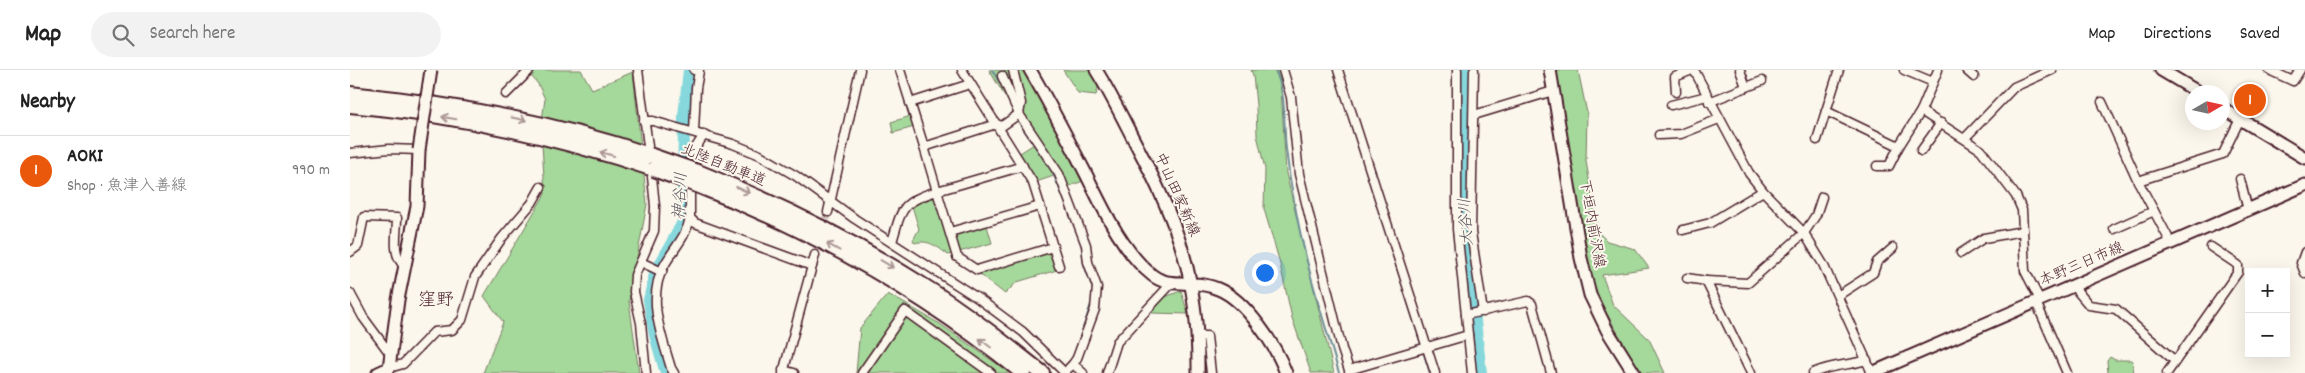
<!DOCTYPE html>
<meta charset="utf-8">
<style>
:root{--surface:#fff;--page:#f2f2f2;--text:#222;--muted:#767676;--line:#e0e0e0;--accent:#ea580c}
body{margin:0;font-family:Dekko,"Klee One",sans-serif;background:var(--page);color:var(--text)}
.controls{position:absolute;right:15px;bottom:15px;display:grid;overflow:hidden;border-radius:0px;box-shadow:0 5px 20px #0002}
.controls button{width:45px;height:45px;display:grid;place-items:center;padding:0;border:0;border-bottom:1px solid var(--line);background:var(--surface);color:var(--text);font:25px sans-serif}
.compass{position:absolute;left:1835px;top:15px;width:45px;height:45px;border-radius:50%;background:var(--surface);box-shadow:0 5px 20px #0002;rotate:81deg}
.you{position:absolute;left:914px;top:202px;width:18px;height:18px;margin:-12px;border:4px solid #fff;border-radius:50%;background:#1a73e8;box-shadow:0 0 0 8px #1a73e833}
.badge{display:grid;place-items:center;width:32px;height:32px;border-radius:50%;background:var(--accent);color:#fff;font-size:16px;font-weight:700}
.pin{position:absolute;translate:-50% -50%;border:2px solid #fff;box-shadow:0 1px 5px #0006}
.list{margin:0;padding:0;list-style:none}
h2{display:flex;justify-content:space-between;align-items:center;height:65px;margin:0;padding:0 20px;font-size:21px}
h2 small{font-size:16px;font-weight:400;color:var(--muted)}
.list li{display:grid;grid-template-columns:32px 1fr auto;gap:15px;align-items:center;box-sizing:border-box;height:70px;padding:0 20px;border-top:1px solid var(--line)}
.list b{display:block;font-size:19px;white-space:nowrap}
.list p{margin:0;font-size:16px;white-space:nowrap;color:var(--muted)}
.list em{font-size:16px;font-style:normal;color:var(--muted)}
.icon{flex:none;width:28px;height:28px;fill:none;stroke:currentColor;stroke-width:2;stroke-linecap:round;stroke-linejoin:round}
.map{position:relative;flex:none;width:1955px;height:303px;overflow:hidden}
header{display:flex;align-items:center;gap:30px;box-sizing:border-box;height:70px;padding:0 25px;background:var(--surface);border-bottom:1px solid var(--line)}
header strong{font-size:24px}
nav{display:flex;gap:28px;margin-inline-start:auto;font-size:18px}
.search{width:350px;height:45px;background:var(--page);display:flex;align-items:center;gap:12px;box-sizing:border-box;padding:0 18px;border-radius:28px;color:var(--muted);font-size:19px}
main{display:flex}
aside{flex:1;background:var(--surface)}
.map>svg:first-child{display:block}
</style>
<header>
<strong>Map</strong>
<div class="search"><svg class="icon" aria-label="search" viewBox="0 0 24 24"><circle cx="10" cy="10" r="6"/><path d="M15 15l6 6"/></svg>Search here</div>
<nav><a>Map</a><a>Directions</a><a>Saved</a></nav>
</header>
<main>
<aside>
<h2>Nearby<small></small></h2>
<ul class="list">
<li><span class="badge">1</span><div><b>AOKI</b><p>Shop · 魚津入善線</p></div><em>990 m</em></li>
</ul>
</aside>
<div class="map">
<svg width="1955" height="303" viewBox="0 0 1955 303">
<rect width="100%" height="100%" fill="#fbf7ec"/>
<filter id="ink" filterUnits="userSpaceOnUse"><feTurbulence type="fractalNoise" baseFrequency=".02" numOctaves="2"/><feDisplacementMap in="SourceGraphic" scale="10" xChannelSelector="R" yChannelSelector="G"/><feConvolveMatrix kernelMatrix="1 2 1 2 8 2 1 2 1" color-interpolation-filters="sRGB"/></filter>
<g filter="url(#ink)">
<g fill="#a5d89b" stroke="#787c63">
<path d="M176,0H231L242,19L283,2L297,134L279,231L289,303H133L153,252L134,226L195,124L191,57L195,29L188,14Z"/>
<path d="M639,0H673L697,40L733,111L712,119L704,106L686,112L670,83L684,74Z"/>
<path d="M713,0H739L749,15L746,25L728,23Z"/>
<path d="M901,0H930L936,103L984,303H961L942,248L929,190L914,139L915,99L907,65L906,35L903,5Z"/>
<path d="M1206,0H1228L1237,43L1236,91L1248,162L1257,171L1285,179L1299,198L1252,205L1263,235L1299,269L1315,303H1291L1251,234L1236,187Z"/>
<path d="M561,46L564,57L543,63L541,52Z"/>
<path d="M582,128L587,130L602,184L598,185C588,177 578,169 565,173L563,170L569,159L562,136Z"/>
<path d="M637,156L642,173L609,182L605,168L607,164Z"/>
<path d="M697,182L703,184L707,200L667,212L655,224L628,203Z"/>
<path d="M831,221L838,244L802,243L799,240L812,228Z"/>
<path d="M538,224L590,254L660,303H506L510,258Z"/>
<path d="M1760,287L1765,290H1782L1784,303H1758L1757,291Z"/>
</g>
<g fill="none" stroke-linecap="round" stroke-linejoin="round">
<g stroke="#6e8e95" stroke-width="2">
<path d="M642,0L655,21"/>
<path d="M925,0C937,25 933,52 936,79C938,98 941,117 945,136C955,193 973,248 989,303"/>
<path d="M658,27L664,44"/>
<path d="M997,41L1072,277"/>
<path d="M666,48L703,103L722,148"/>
<path d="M731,171L734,195L744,222"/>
<path d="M1073,281L1080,303"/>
<path d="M724,286L742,231"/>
</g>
<g stroke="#86d8dc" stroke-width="12">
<path d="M1116,0L1115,143L1118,191L1131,303"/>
<path d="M316,303L305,265L299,230L305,204L333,152L334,46L339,0"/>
</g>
<path stroke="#d8ccc5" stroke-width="8" stroke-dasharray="8 4" stroke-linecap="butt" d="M465,185L478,142"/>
<g stroke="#4a1f2b" stroke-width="11">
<g id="street">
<path d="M288,0L298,76"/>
<path d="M550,0L574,77"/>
<path d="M933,0L941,27L949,104L992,279L1000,303"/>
<path d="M988,0L1085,303"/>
<path d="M1107,0V159L1116,245"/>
<path d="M1124,0L1121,162L1133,242"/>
<path d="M1344,0L1399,103L1413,121L1454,163L1473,194L1522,303"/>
<path d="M1390,0L1396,17"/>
<path d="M1489,0L1476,41L1549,76"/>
<path d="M1554,0L1583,12"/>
<path d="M1616,0L1624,7"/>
<path d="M1919,0L1943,11L1950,0"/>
<path d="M652,6L669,44L709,104L736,175L738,192L747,217L745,239L727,288L723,294"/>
<path d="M1326,22L1325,7L1342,0"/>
<path d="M156,24L180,0"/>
<path d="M1359,32L1412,11"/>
<path d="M1752,32L1788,111"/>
<path d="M560,33L620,14"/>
<path d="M1321,35L1357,26"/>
<path d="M1571,41L1631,80L1666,126L1672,140L1675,201L1690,230"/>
<path d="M1124,45L1203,21"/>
<path d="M294,51H303L383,74L410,85L446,106L505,149L629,229L673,262L715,303"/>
<path d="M646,54L683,113L703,177L627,200L607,187L587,121L673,96"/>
<path d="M646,54L652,56L669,44L671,33L663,0"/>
<path d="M344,62L346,18L349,1L344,0"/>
<path d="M354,65L342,83L340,92V148L345,153L462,196"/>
<path d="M1309,65L1331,64L1369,49"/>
<path d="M1615,68L1664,17L1702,0"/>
<path d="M1467,70L1476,41"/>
<path d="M1571,81L1591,53"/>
<path d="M0,83L39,79L69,80"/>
<path d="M1527,96H1539L1549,76L1571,41L1588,0"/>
<path d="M1890,109L1898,140"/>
<path d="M478,142L510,0"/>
<path d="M1764,159L1804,141"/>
<path d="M1333,160L1360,153L1413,121"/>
<path d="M600,162L690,136"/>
<path d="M542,172C552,138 551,132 587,121L574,77L646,54L612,0"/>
<path d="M1821,173L1788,111L1873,84L1890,49"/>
<path d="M703,177L709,196"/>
<path d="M0,182L8,176L14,147L47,148C47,166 41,184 55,197"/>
<path d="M1955,182L1951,193L1955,203"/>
<path d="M1611,183L1634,168L1673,161"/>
<path d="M291,192L312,202"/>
<path d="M1337,208L1356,211"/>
<path d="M1723,216L1739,235L1766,239L1825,291"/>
<path d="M0,223L13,247L41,285"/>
<path d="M1489,225L1523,203L1527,192L1543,178"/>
<path d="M1686,232L1717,303"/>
<path d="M848,266H857L861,303"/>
<path d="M719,298L723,294L733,303"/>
<path d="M40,300L39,298L53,294L84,262L102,260L112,250L125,207L152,168L182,133L191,117"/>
<path d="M433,300L444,303"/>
<path d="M999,300L1118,265"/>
<path d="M296,303L291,253L284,222L285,205L304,161L305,136L302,107"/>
<path d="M324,303L321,298C312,267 296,228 314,196C323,179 336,168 340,148"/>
<path d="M433,303L465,185"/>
<path d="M512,303L555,241L641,303"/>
<path d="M757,303L767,272L821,214"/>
<path d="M1122,303L1116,245L1178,231L1182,234L1201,303"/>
<path d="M1401,303L1356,211L1398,213L1454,163L1466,145L1472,127"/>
<path d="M1463,303C1483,294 1497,296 1517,290"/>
<path d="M1817,303L1888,202V195L1861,177"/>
</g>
</g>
<g stroke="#4a1f2b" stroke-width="15">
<g id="secondary">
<path d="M680,0C700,34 718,69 736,104C753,138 772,181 802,205C814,215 828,212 842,214C850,214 861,216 868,219C896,230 926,276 936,303"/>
<path d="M746,0C761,24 773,49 786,74C829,155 849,210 848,303"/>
<path d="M1200,0L1231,188L1240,225L1257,260L1284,303"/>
<path d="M1811,0L1848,22"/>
<path d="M1872,38L1955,88"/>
<path d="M28,303L39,298L48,230L67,136L69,80"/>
<path d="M1522,303L1955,115"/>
</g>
</g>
<g stroke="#4a1f2b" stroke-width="18">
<g id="highway">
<path d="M0,24C103,34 204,53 302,86"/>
<path d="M0,35C104,44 205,66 304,99"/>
<path d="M348,102C426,133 501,170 572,215C614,241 653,272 692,303"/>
<path d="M347,115C465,161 575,223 673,303"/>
</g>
</g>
<use href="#street" stroke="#fbf7ec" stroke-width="8"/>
<use href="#secondary" stroke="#fbf7ec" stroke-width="11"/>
<use href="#highway" stroke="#fbf7ec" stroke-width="14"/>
<g stroke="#4a1f2b" stroke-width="15" stroke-linecap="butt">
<path id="secondary-bridge" d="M69,80L81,0"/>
</g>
<g stroke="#4a1f2b" stroke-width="18" stroke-linecap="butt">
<g id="highway-bridge">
<path d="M302,86L348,102"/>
<path d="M304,99L347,115"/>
</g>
</g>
<use href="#secondary-bridge" stroke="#fbf7ec" stroke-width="11"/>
<use href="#highway-bridge" stroke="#fbf7ec" stroke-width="14"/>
</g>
<defs><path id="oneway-shaft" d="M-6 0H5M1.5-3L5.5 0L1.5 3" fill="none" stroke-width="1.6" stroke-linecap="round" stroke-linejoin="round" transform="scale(1.25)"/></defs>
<g stroke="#ab9695">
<use href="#oneway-shaft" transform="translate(99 48) rotate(-171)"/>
<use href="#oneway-shaft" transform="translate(169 49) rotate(11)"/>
<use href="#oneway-shaft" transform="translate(257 84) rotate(-164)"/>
<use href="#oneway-shaft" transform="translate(393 120) rotate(24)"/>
<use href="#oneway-shaft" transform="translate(483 177) rotate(-151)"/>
<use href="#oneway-shaft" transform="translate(537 194) rotate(31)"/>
<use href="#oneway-shaft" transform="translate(635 273) rotate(-143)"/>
</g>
</g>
<g text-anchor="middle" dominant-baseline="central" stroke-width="4" stroke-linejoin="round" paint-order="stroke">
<g font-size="15" fill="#4a1f2b" stroke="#fbf7ec">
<text transform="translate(373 96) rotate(22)">北陸自動車道</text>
<text transform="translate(826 125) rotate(66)">中山田家新線</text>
<text transform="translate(1241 154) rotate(80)">下垣内前沢線</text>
<text transform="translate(1732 195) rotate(-23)">本野三日市線</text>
</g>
<g font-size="16" font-style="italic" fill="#5c5660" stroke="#fbf7ec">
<text transform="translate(331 126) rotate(-87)">神谷川</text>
<text transform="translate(1117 152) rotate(-94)">大谷川</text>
</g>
<g font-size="18" fill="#4a1f2b" stroke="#fbf7ec">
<text x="86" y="231">窪野</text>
</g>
</g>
</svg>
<div class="controls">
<button>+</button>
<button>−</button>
</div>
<svg class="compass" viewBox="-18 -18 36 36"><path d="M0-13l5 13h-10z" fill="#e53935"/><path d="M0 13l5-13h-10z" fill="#767676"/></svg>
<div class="you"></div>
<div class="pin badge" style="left:1900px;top:30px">1</div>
</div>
</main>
